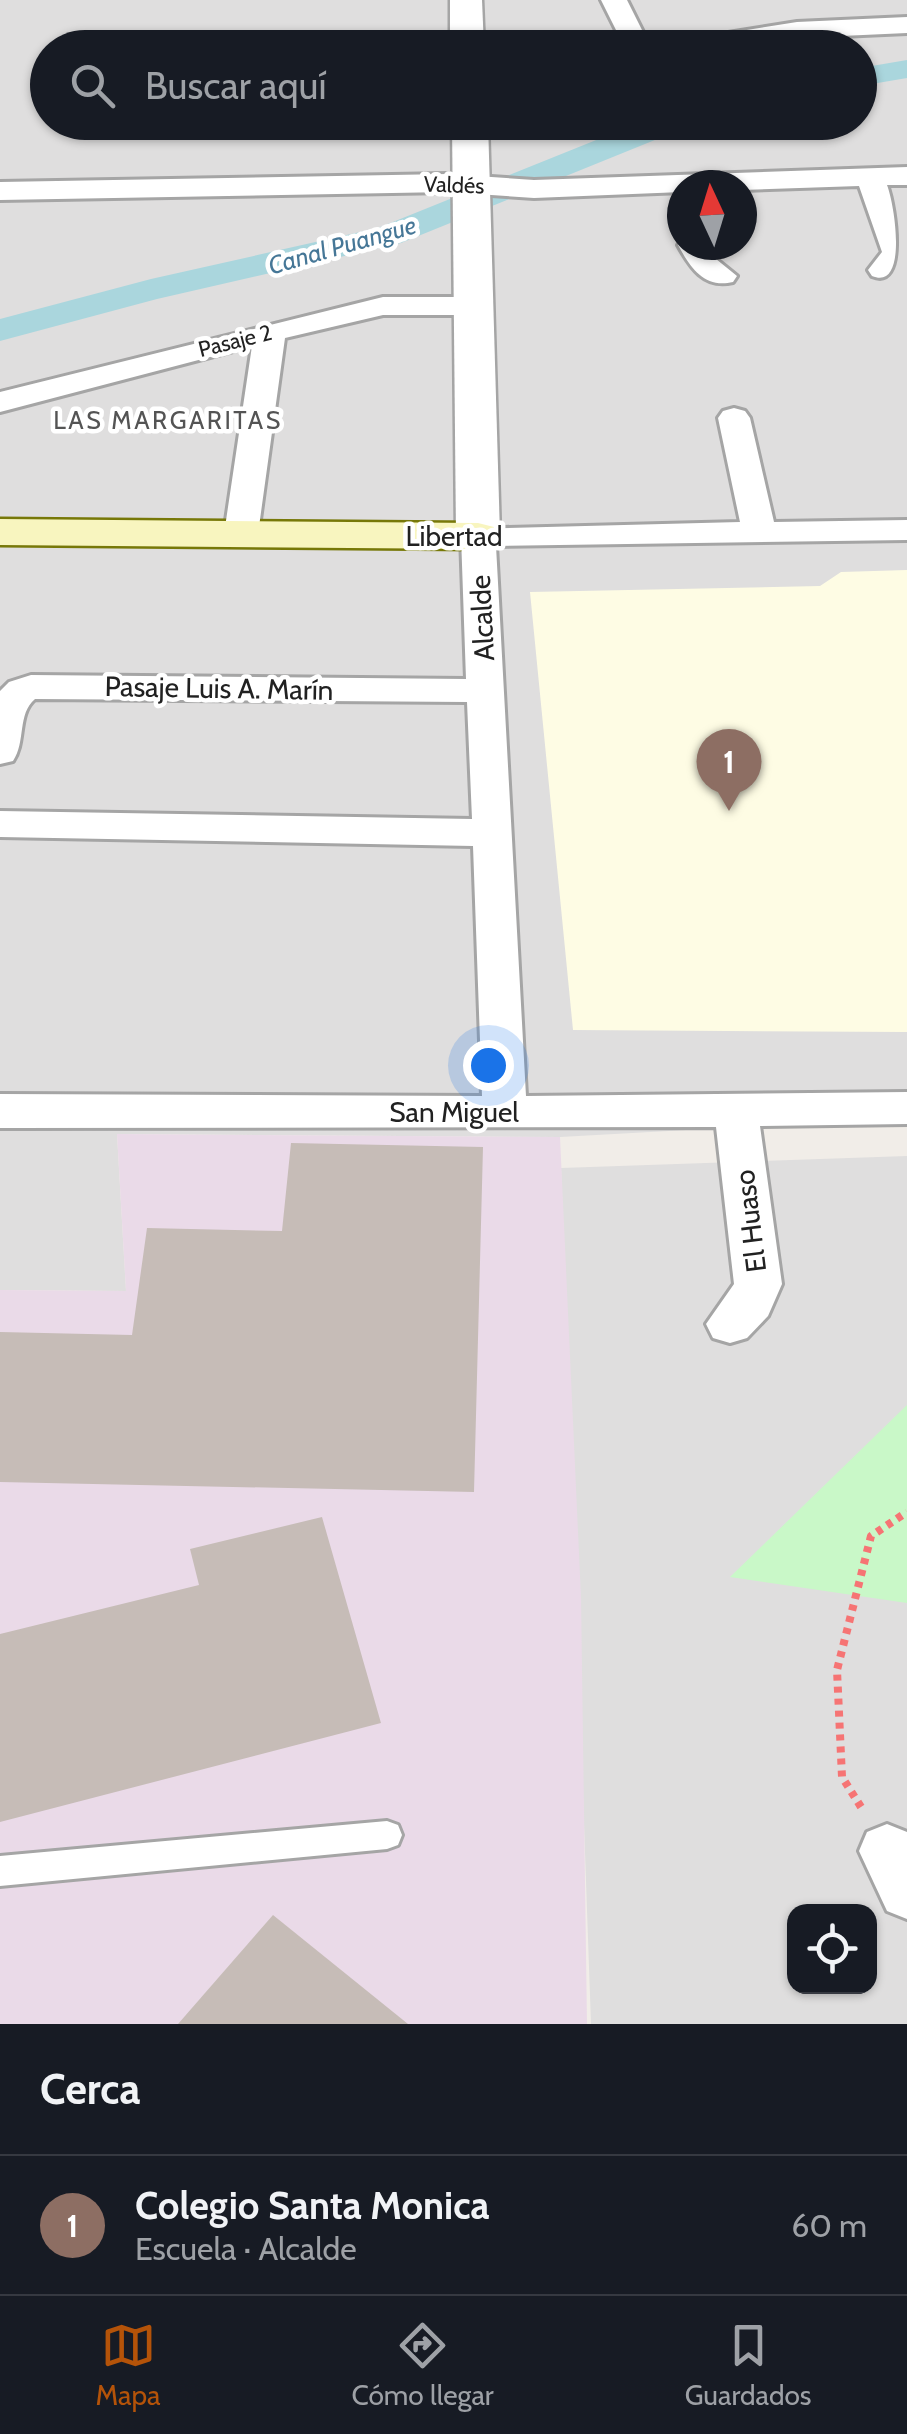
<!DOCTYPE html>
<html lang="es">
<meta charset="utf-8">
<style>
:root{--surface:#171b24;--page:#242831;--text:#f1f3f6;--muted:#9ea1a6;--line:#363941;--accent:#b45309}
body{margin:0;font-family:Cabin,sans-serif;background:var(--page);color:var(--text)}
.controls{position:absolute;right:30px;bottom:30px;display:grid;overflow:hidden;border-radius:20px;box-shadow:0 2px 8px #0004}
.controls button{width:90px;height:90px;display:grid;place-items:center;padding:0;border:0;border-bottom:2px solid var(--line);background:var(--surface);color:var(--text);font:50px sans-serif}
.compass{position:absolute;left:667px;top:170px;width:90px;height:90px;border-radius:50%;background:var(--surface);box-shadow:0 2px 8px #0004;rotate:356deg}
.you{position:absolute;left:488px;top:1065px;width:35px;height:35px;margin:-25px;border:8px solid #fff;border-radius:50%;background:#1a73e8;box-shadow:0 0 0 15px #1a73e833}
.badge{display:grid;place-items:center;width:65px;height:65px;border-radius:50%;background:var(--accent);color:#fff;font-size:32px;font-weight:700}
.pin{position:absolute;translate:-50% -82px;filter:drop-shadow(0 2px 5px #0008)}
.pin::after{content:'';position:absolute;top:52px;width:35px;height:30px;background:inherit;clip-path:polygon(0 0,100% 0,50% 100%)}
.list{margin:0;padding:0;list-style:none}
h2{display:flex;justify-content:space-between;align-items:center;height:130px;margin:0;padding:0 40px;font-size:42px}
h2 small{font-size:32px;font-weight:400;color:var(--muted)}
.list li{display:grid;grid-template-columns:65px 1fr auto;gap:30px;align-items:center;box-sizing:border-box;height:140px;padding:0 40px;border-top:2px solid var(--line)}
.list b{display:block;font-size:38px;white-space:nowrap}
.list p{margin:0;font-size:32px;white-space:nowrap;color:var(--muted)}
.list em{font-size:32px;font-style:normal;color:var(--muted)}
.icon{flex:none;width:55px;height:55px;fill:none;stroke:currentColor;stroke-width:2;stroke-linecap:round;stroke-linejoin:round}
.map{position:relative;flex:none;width:907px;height:2024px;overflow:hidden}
.search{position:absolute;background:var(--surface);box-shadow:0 2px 8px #0004;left:30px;right:30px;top:30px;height:110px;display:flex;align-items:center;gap:25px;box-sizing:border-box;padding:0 35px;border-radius:55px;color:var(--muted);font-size:38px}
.sheet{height:270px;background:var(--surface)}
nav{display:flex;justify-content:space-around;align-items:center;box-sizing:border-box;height:140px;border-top:2px solid var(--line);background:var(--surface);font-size:28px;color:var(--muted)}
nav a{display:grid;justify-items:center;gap:5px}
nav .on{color:var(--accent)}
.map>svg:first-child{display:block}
</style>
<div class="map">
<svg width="907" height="2024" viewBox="0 0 907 2024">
<rect width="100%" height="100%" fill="#f1ede8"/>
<g fill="#dfdede" fill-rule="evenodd">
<path d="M0,0H907V1118L560,1137L117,1134L126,1291L0,1290ZM48,48H860V122H48ZM682,185H742V245H682Z"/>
<path d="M907,1156V2024H591L561,1168ZM794,1912H870V1986H794Z"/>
</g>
<path fill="#eadae8" d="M117,1134L560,1137L581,1597L587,2024H0V1290L126,1291Z"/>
<path fill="#fefce4" d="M907,570V1032L573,1030L530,592L820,586L841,572Z"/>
<path fill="#c9f8c8" d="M907,1405V1603L730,1577Z"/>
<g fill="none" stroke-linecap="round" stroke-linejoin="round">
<g fill="#aad6dd" fill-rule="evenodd">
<path d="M907,60V78L860,86V68Z"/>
<path d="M641,122H687L682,129L401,243L157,299L0,341V319L151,279L378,228Z"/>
</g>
</g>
<g fill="#c6bcb7">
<path d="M291,1143L483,1147L474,1492L0,1482V1332L132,1335L147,1228L282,1231Z"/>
<path d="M322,1517L381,1723L0,1822V1634L199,1585L190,1549Z"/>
<path d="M273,1915L408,2024H178Z"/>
</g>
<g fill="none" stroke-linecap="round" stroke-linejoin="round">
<g stroke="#a5a5a5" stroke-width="6">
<path id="service" d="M387,1821L398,1825L402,1835L398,1845L387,1849L0,1886V1856Z"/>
</g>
<g stroke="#a5a5a5" stroke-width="6">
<g id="minor">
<path d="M601,0H627L651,48H625Z"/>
<path d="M907,17V33L797,38L736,48H671L684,40L797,22Z"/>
<path d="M907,167V185H887C896,209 907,291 872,276L868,270L882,252L859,186L742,190V185H682V192L534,198L447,192L0,200V182L447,174L534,180Z"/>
<path d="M682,240V245H708L716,259L737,276L733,282C704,289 690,267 678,245Z"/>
<path d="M383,297H474L485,300L489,306L485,312L474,315H383L285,338L258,534L253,541L241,544L229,541L224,534L252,346L0,412V392Z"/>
<path d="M734,408L745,411L750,418L774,522L907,520V540L496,546L526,1096L907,1092V1124L760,1126L782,1284L768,1316L747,1338L730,1343L713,1338L706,1324L734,1284L716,1127L0,1128V1094L482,1096L473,846L0,837V811L472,819L467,702L35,699C17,714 26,742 13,761L0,764V691L9,682L31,675L466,679L461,536L466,529L740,522L718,418L723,411Z"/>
<path d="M887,1824L907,1832V1919L887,1911L859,1851L867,1832Z"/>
</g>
</g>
<g stroke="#a5a5a5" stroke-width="5">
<g id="tertiary">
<path d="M450,0H482L484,48H450Z"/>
<path d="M452,122H488L500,536L494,545L478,549L462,545L456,536Z"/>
</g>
</g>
<g stroke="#777808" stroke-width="5">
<path id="secondary" d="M0,519L478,523L494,527L500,536L494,545L478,549L0,545Z"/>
</g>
<path stroke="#f67474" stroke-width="8" stroke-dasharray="6 6" stroke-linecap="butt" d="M861,1807L842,1777L837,1670L871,1536L907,1512"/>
<use href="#service" fill="#fff" fill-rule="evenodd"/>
<use href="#minor" fill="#fff" fill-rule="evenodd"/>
<use href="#tertiary" fill="#fff" fill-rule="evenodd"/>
<use href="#secondary" fill="#f8f5bf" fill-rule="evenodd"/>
</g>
<g text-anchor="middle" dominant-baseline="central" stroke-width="9" stroke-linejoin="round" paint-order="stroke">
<g font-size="22" fill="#212121" stroke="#fff">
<text transform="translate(454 185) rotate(2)">Valdés</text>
<text transform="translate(235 341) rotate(-14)">Pasaje 2</text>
</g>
<g font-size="25" font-style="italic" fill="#467797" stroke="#fff">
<text transform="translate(342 245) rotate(-16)">Canal Puangue</text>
</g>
<g font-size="25" letter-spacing="2.5" fill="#545454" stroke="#fff">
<text x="168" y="420">LAS MARGARITAS</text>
</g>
<g font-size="28" fill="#212121" stroke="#fff">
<text x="454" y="536">Libertad</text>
<text transform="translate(482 618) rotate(-93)">Alcalde</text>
<text transform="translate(219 688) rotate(1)">Pasaje Luis A. Marín</text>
<text x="454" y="1112">San Miguel</text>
<text transform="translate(750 1221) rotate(-97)">El Huaso</text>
</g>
</g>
</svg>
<div class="controls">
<button><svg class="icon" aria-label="locate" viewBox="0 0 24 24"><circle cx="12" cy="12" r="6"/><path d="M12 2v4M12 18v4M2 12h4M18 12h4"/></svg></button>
</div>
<svg class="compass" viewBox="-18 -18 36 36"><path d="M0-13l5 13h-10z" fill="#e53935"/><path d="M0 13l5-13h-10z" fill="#9ea1a6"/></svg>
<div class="you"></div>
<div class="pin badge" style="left:729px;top:811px;background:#8d6e63">1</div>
<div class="search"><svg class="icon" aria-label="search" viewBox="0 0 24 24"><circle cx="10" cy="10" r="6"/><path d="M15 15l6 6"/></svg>Buscar aquí</div>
</div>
<section class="sheet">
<h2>Cerca<small></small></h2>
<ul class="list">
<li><span class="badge" style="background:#8d6e63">1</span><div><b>Colegio Santa Monica</b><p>Escuela · Alcalde</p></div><em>60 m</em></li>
</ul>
</section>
<nav>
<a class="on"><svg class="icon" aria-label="map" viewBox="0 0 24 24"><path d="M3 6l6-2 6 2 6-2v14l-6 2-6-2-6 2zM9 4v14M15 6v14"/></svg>Mapa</a>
<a><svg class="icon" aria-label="directions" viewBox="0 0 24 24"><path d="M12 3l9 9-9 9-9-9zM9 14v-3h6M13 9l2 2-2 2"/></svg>Cómo llegar</a>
<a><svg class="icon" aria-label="saved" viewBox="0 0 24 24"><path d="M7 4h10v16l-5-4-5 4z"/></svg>Guardados</a>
</nav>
